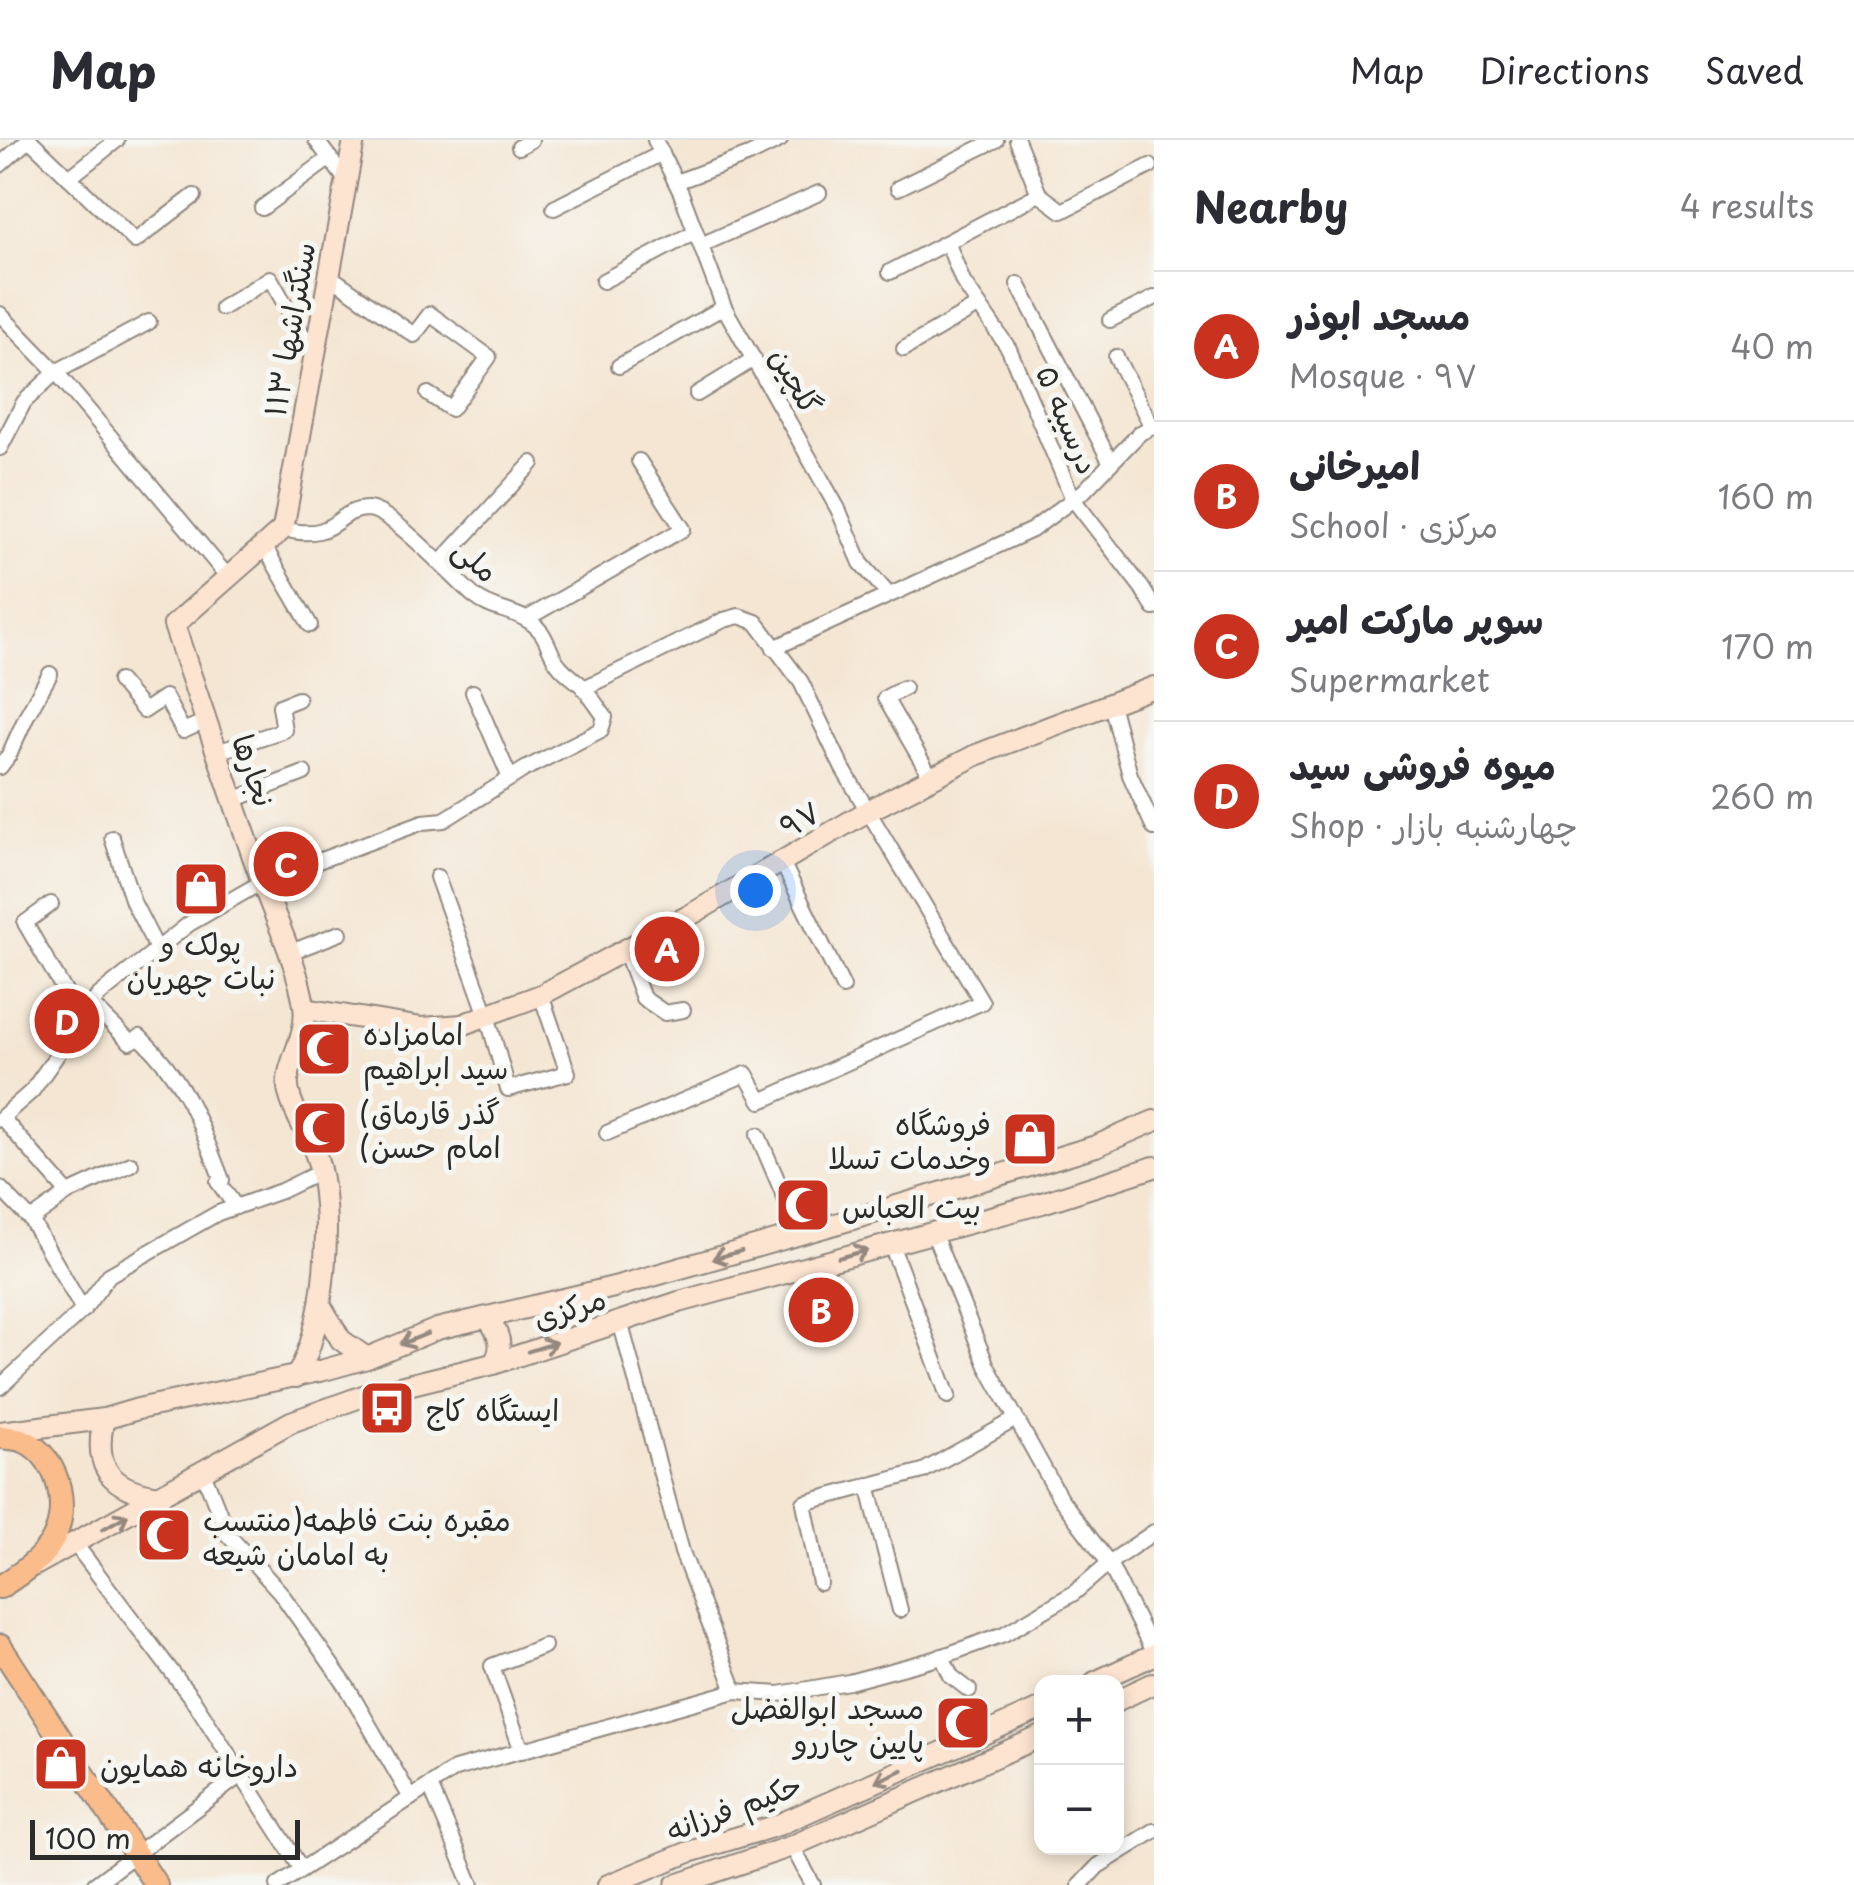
<!DOCTYPE html>
<meta charset="utf-8">
<style>
:root{--surface:#fff;--page:#f7f7f7;--text:#2b2b33;--muted:#7c7c81;--line:#e1e1e2;--accent:#c8321e}
body{margin:0;font-family:"Playpen Sans","Playpen Sans Arabic",sans-serif;background:var(--page);color:var(--text)}
.controls{position:absolute;right:30px;bottom:30px;display:grid;overflow:hidden;border-radius:20px;box-shadow:0 5px 15px #0003}
.controls button{width:90px;height:90px;display:grid;place-items:center;padding:0;border:0;border-bottom:2px solid var(--line);background:var(--surface);color:var(--text);font:50px sans-serif}
.scale{position:absolute;left:30px;bottom:25px;width:270px;box-sizing:border-box;padding-left:10px;border:5px solid #2b2b2b;border-top:0;font-size:28px;line-height:35px;white-space:nowrap;color:#2b2b2b;-webkit-text-stroke:8px #f6f6f2;paint-order:stroke}
.you{position:absolute;left:755px;top:750px;width:35px;height:35px;margin:-25px;border:8px solid #fff;border-radius:50%;background:#1a73e8;box-shadow:0 0 0 15px #1a73e833}
.badge{display:grid;place-items:center;width:65px;height:65px;border-radius:50%;background:var(--accent);color:#fff;font-size:32px;font-weight:700}
.pin{position:absolute;translate:-50% -50%;border:5px solid #fff;box-shadow:0 2px 10px #0006}
.list{margin:0;padding:0;list-style:none}
h2{display:flex;justify-content:space-between;align-items:center;height:130px;margin:0;padding:0 40px;font-size:42px}
h2 small{font-size:32px;font-weight:400;color:var(--muted)}
.list li{display:grid;grid-template-columns:65px 1fr auto;gap:30px;align-items:center;box-sizing:border-box;height:150px;padding:0 40px;border-top:2px solid var(--line)}
.list b{display:block;font-size:38px;white-space:nowrap}
.list p{margin:0;font-size:32px;white-space:nowrap;color:var(--muted)}
.list em{font-size:32px;font-style:normal;color:var(--muted)}
.map{position:relative;flex:none;width:1154px;height:1745px;overflow:hidden}
header{display:flex;align-items:center;gap:60px;box-sizing:border-box;height:140px;padding:0 50px;background:var(--surface);border-bottom:2px solid var(--line)}
header strong{font-size:48px}
nav{display:flex;gap:55px;margin-inline-start:auto;font-size:35px}
main{display:flex}
aside{flex:1;background:var(--surface)}
.map>svg:first-child{display:block}
</style>
<header>
<strong>Map</strong>
<nav><a>Map</a><a>Directions</a><a>Saved</a></nav>
</header>
<main>
<div class="map">
<svg width="1154" height="1745" viewBox="0 0 1154 1745">
<rect width="100%" height="100%" fill="#f6f6f2"/>
<filter id="ink" filterUnits="userSpaceOnUse"><feTurbulence type="fractalNoise" baseFrequency=".01" numOctaves="2"/><feDisplacementMap in="SourceGraphic" scale="20" xChannelSelector="R" yChannelSelector="G"/><feConvolveMatrix kernelMatrix="1 2 1 2 8 2 1 2 1" color-interpolation-filters="sRGB"/></filter>
<filter id="wash" filterUnits="userSpaceOnUse"><feTurbulence type="fractalNoise" baseFrequency=".0048" numOctaves="4" result="noise"/><feDisplacementMap in="SourceGraphic" scale="40" xChannelSelector="R" yChannelSelector="G"/><feGaussianBlur stdDeviation="2.25" result="paint"/><feColorMatrix in="noise" values="0 0 0 0 0 0 0 0 0 0 0 0 0 0 0 0 0 1.4 0 .05"/><feComposite in="paint" operator="in"/></filter>
<g filter="url(#wash)">
<rect width="100%" height="100%" fill="#f4e6d3"/>
</g>
<g filter="url(#ink)">
<g fill="none" stroke-linecap="round" stroke-linejoin="round">
<g stroke="#90887f" stroke-width="18">
<g id="street">
<path d="M30,0L135,101L194,56"/>
<path d="M316,0L346,40"/>
<path d="M655,0L681,53L724,167L838,369L861,423L889,455"/>
<path d="M1017,0L1039,54L1062,71L1150,26"/>
<path d="M519,7L531,0"/>
<path d="M0,25L28,0"/>
<path d="M69,38L117,0"/>
<path d="M676,42L749,15L780,0"/>
<path d="M898,48L996,0"/>
<path d="M262,68L330,18"/>
<path d="M554,68L662,13"/>
<path d="M948,104L963,142L1009,209L1073,359L1142,448L1154,468"/>
<path d="M701,105L819,53"/>
<path d="M890,132L1039,54"/>
<path d="M328,135L414,195L430,174L489,217L451,269L428,254"/>
<path d="M603,141L695,92"/>
<path d="M1018,144L1111,323"/>
<path d="M222,168L270,138L313,213"/>
<path d="M0,174L56,232L228,437"/>
<path d="M1110,180L1154,158"/>
<path d="M904,209L979,165"/>
<path d="M1116,217L1152,287"/>
<path d="M619,226L724,167"/>
<path d="M697,254L754,219"/>
<path d="M0,308L24,262L56,232L149,182"/>
<path d="M264,406L310,485"/>
<path d="M441,422L532,323"/>
<path d="M526,479L683,389L639,321"/>
<path d="M774,508L1032,390L1084,351L1140,293L1154,286"/>
<path d="M119,541L144,571L165,557L183,591L206,581"/>
<path d="M584,548L724,480L739,476L756,482L801,542L843,629L982,862L761,961L746,934L607,993"/>
<path d="M904,548L885,558L931,637"/>
<path d="M473,552L510,638"/>
<path d="M1111,564L1130,635L1154,688"/>
<path d="M217,612L284,590L280,566L298,559"/>
<path d="M0,627L9,615L27,575L50,534"/>
<path d="M233,660L304,633"/>
<path d="M112,698L133,762L157,809"/>
<path d="M782,722L843,847"/>
<path d="M437,737L487,875L508,949L568,933L541,855"/>
<path d="M51,764L25,783L81,879"/>
<path d="M625,810L643,858L665,873L683,870"/>
<path d="M291,812L340,793"/>
<path d="M92,865L130,902L140,897C187,942 199,981 222,1040L218,1042L236,1067"/>
<path d="M2,978L68,1053"/>
<path d="M0,979L32,951L98,856L189,784L262,742L423,682L444,680L525,629L601,590L605,577C597,566 590,555 582,546C575,539 565,533 559,525C551,516 548,501 541,492C523,469 494,473 474,456C454,439 392,370 368,369C334,369 339,403 283,389"/>
<path d="M758,995L800,1093"/>
<path d="M0,1048L31,1080L83,1170"/>
<path d="M31,1080L68,1053L131,1024"/>
<path d="M933,1092L987,1226L1060,1358L1109,1423L1154,1514"/>
<path d="M891,1104L948,1256"/>
<path d="M620,1181L682,1412L735,1551"/>
<path d="M0,1247L83,1170L109,1135L218,1073L281,1051L320,1032"/>
<path d="M203,1332L228,1395L280,1452L347,1547L411,1658"/>
<path d="M868,1345L900,1470"/>
<path d="M75,1404L196,1564L301,1728"/>
<path d="M820,1443L804,1363L923,1331L1016,1279"/>
<path d="M942,1516L951,1536L969,1550"/>
<path d="M522,1611L492,1526L544,1506"/>
<path d="M430,1646L472,1745"/>
<path d="M792,1706L813,1745"/>
<path d="M94,1745L242,1634"/>
<path d="M278,1745L455,1629L735,1551L779,1554L849,1542L935,1519L1004,1494L1074,1453L1109,1423L1154,1392"/>
<path d="M1080,1745L1098,1726L1154,1691"/>
</g>
</g>
<g stroke="#90887f" stroke-width="24">
<g id="secondary">
<path d="M305,869L422,888L462,885L487,875L541,855L692,774L868,671L976,615L1154,547"/>
<path d="M321,1166L341,1200L367,1218"/>
<path d="M488,1179C499,1193 505,1208 493,1224"/>
<path d="M296,1237C326,1188 335,1070 316,1015C309,994 294,975 289,953C282,927 309,898 304,865C296,819 275,779 260,736C230,653 202,569 174,485L283,389L354,0"/>
<path d="M104,1279C92,1329 112,1350 160,1356"/>
<path d="M0,1292L104,1279L138,1269L324,1230L367,1218L437,1189L614,1147L860,1077L1096,1006L1154,981"/>
<path d="M35,1425L291,1282L363,1256L493,1224L679,1162L1042,1063L1154,1027"/>
<path d="M1095,1542L1154,1515"/>
<path d="M1116,1561L1154,1543"/>
<path d="M608,1745L689,1712L778,1685L1042,1568"/>
<path d="M676,1745L792,1706L1042,1596"/>
</g>
</g>
<g stroke="#90887f" stroke-width="26">
<g id="primary">
<path d="M0,1297C7,1298 17,1298 24,1301C61,1318 72,1374 49,1406C36,1424 18,1435 0,1447"/>
<path d="M0,1506L156,1745"/>
</g>
</g>
<use href="#street" stroke="#fff" stroke-width="14"/>
<use href="#secondary" stroke="#fde4d1" stroke-width="20"/>
<use href="#primary" stroke="#fabc8b" stroke-width="22"/>
</g>
<defs><path id="oneway-shaft" d="M-6 0H5M1.5-3L5.5 0L1.5 3" fill="none" stroke-width="1.6" stroke-linecap="round" stroke-linejoin="round" transform="scale(2.5)"/></defs>
<g stroke="#94887e">
<use href="#oneway-shaft" transform="translate(853 1114) rotate(-15)"/>
<use href="#oneway-shaft" transform="translate(727 1115) rotate(164)"/>
<use href="#oneway-shaft" transform="translate(414 1199) rotate(158)"/>
<use href="#oneway-shaft" transform="translate(542 1207) rotate(-18)"/>
<use href="#oneway-shaft" transform="translate(115 1382) rotate(-30)"/>
<use href="#oneway-shaft" transform="translate(889 1636) rotate(156)"/>
</g>
</g>
<defs>
<g id="shop-square" transform="scale(2.875)"><rect x="-9" y="-9" width="18" height="18" rx="4" fill="#c8321e" stroke="#f6f6f2"/><path d="M-5-2.5h2.3a2.7 3.5 0 0 1 5.4 0H5L5.5 6h-11ZM-1.5-2.5h3a1.5 2.3 0 0 0-3 0Z" fill="#fff"/></g>
<g id="mosque-square" transform="scale(2.875)"><rect x="-9" y="-9" width="18" height="18" rx="4" fill="#c8321e" stroke="#f6f6f2"/><path d="M3.5-4.9A6 6 0 1 0 3.5 4.9A5 5 0 1 1 3.5-4.9Z" fill="#fff"/></g>
<g id="bus-square" transform="scale(2.875)"><rect x="-9" y="-9" width="18" height="18" rx="4" fill="#c8321e" stroke="#f6f6f2"/><path d="M-5-6H5V4H4V6H2V4H-2V6H-4V4H-5ZM-3.5-4V0h7V-4ZM-3.5 1.2v1.5H-2V1.2ZM2 1.2v1.5H3.5V1.2Z" fill="#fff"/></g>
</defs>
<g fill-rule="evenodd">
<use href="#shop-square" x="201" y="749"/>
<use href="#mosque-square" x="324" y="909"/>
<use href="#mosque-square" x="320" y="988"/>
<use href="#shop-square" x="1030" y="999"/>
<use href="#mosque-square" x="803" y="1065"/>
<use href="#bus-square" x="387" y="1268"/>
<use href="#mosque-square" x="164" y="1395"/>
<use href="#mosque-square" x="963" y="1583"/>
<use href="#shop-square" x="61" y="1624"/>
</g>
<g text-anchor="middle" dominant-baseline="central" stroke-width="10" stroke-linejoin="round" paint-order="stroke">
<g font-size="30" fill="#2b2b2b" stroke="#f6f6f2">
<text transform="translate(288 189) rotate(-80)">سنگتراشها ۱۱۳</text>
<text transform="translate(797 240) rotate(60)">گلچین</text>
<text transform="translate(1069 279) rotate(67)">درسیبه ۵</text>
<text transform="translate(477 419) rotate(42)">ملی</text>
<text transform="translate(255 630) rotate(71)">نجارها</text>
<text transform="translate(799 678) rotate(-31)">۹۷</text>
<text transform="translate(569 1167) rotate(-18)">مرکزی</text>
<text transform="translate(733 1666) rotate(-20)">حکیم فرزانه</text>
</g>
<g font-size="30" fill="#2b2b2b" stroke="#f6f6f2" text-anchor="start">
<text x="201" y="802" text-anchor="middle">پولک و<tspan x="201" dy="34">نبات چهریان</tspan></text>
<text x="363" y="892">امامزاده<tspan x="363" dy="34">سید ابراهیم</tspan></text>
<text x="359" y="971">(گذر قارماق<tspan x="359" dy="34">(امام حسن</tspan></text>
<text x="991" y="982" text-anchor="end">فروشگاه<tspan x="991" dy="34">وخدمات تسلا</tspan></text>
<text x="842" y="1065">بیت العباس</text>
<text x="426" y="1268">ایستگاه کاج</text>
<text x="203" y="1378">مقبره بنت فاطمه(منتسب<tspan x="203" dy="34">به امامان شیعه</tspan></text>
<text x="924" y="1566" text-anchor="end">مسجد ابوالفضل<tspan x="924" dy="34">پایین چاررو</tspan></text>
<text x="100" y="1624">داروخانه همایون</text>
</g>
</g>
</svg>
<div class="controls">
<button>+</button>
<button>−</button>
</div>
<div class="scale">100 m</div>
<div class="you"></div>
<div class="pin badge" style="left:667px;top:809px">A</div>
<div class="pin badge" style="left:821px;top:1170px">B</div>
<div class="pin badge" style="left:286px;top:724px">C</div>
<div class="pin badge" style="left:67px;top:881px">D</div>
</div>
<aside>
<h2>Nearby<small>4 results</small></h2>
<ul class="list">
<li><span class="badge">A</span><div><b>مسجد ابوذر</b><p>Mosque · ۹۷</p></div><em>40 m</em></li>
<li><span class="badge">B</span><div><b>امیرخانی</b><p>School · مرکزی</p></div><em>160 m</em></li>
<li><span class="badge">C</span><div><b>سوپر مارکت امیر</b><p>Supermarket</p></div><em>170 m</em></li>
<li><span class="badge">D</span><div><b>میوه فروشی سید</b><p>Shop · چهارشنبه بازار</p></div><em>260 m</em></li>
</ul>
</aside>
</main>
